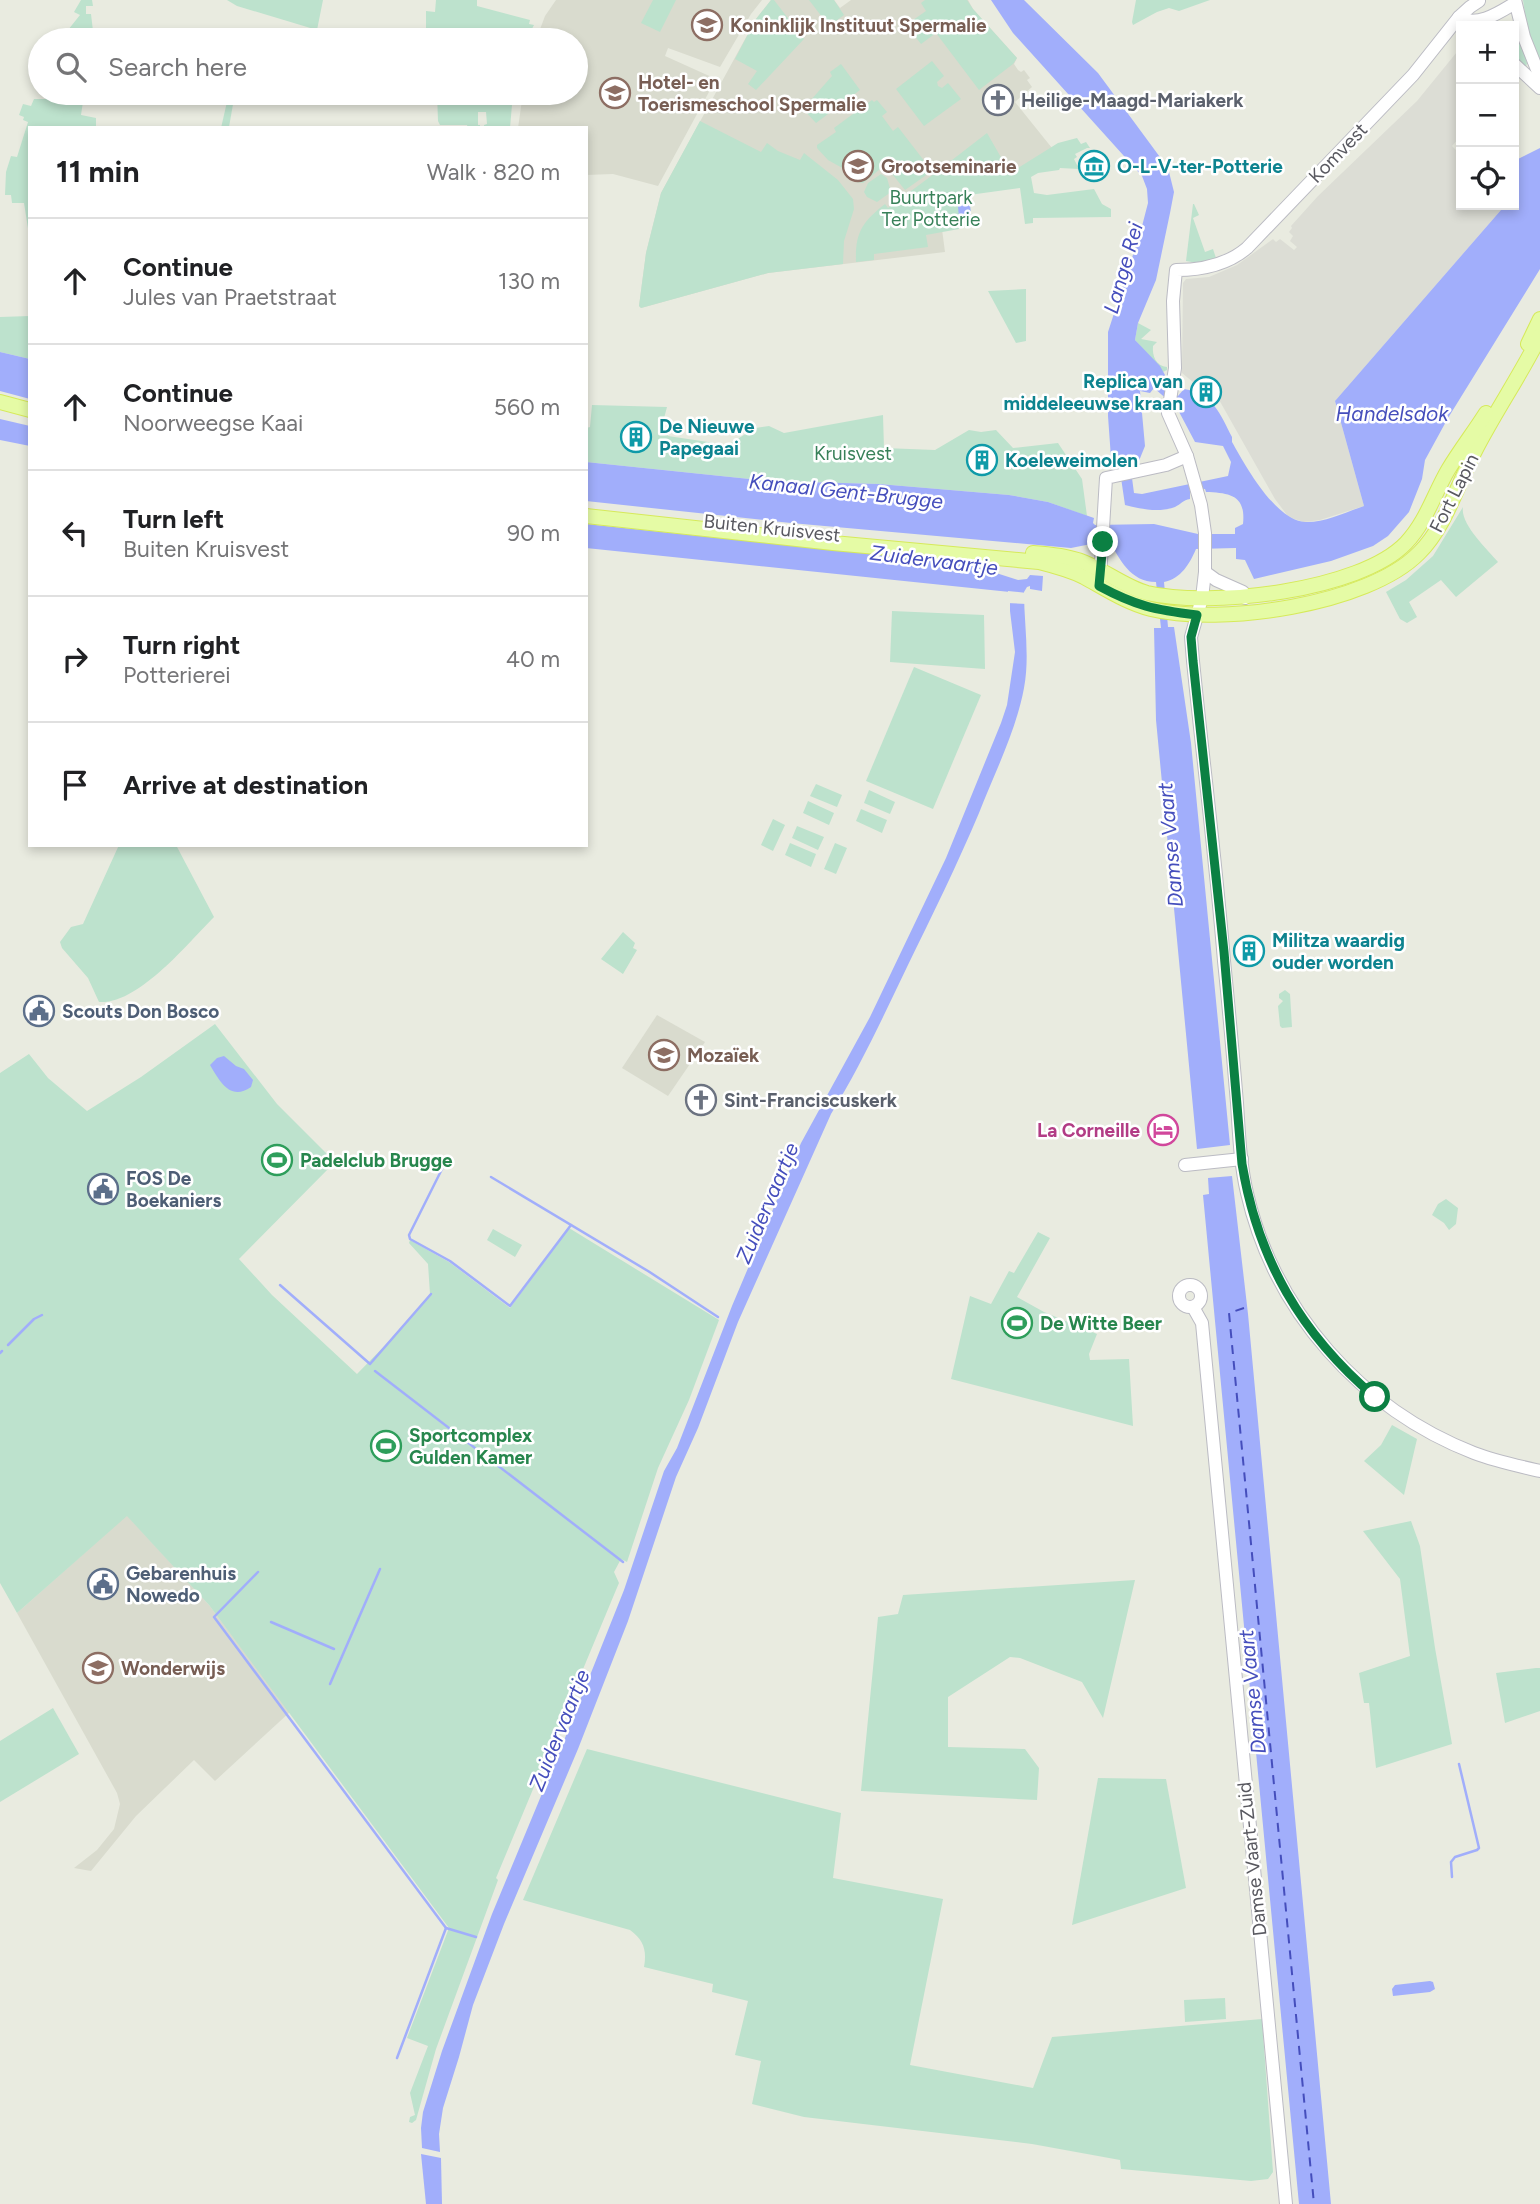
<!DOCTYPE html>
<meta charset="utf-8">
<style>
:root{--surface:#fff;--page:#f2f2f2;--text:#202124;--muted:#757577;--line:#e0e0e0}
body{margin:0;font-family:Figtree,sans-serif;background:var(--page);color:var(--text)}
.controls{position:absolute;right:21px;top:21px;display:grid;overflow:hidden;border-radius:0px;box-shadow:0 4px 10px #0003}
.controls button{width:63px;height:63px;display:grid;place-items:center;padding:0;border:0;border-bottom:2px solid var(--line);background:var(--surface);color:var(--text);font:35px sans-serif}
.stop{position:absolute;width:21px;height:21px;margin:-16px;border:5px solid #0b8043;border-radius:50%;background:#fff}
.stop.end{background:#0b8043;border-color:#fff;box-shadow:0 2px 7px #0008}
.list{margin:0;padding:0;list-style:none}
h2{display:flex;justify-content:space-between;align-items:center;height:91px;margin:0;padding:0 28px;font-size:30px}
h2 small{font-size:23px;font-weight:400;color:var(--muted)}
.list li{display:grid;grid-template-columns:46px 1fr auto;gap:21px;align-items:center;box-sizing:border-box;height:126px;padding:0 28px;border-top:2px solid var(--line)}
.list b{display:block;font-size:26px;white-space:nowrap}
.list p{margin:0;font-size:23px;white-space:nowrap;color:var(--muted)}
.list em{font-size:23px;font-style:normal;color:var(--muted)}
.icon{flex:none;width:38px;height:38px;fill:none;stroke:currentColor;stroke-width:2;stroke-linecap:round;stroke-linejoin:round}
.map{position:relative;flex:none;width:1540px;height:2204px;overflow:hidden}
.search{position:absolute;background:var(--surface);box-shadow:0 4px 10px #0003;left:28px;top:28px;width:560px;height:77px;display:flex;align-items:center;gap:18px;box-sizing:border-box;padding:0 24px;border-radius:38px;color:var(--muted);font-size:26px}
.panel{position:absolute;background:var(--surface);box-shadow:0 4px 10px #0003;left:28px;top:126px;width:560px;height:721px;border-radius:0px}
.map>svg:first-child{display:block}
</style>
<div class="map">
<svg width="1540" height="2204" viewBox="0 0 1540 2204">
<rect width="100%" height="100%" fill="#e9ebe0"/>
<path fill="#dcddd5" d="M1461,47V136L1452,146L1461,155V205H1499L1501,210L1335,401L1364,506L1320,520L1304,522L1294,519L1287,515L1275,499L1209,382L1199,387L1182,373L1183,283L1186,279L1209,277L1237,265L1273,239L1276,242L1280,239L1294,250L1297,247L1290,241L1293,236L1289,232L1292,228L1291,226L1318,196L1417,101Z"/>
<g fill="#d9dbce">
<path d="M556,0H762L751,14L720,67L668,48L665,56L716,79L658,186L613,174L586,175V128H518L523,93H576V40H536L545,16Z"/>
<path d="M771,0H834L840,8L851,0H968L973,9L1017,58L1014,64L1018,70L1021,72L1024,70L1030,78L1027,80L1032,87L1015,102L1056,153L1025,178L938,199L945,252L768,273L641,308L639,306L646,253L661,193L756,19Z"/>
<path d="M657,1015L705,1042L668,1096L622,1068Z"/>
<path d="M127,1515L209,1605L290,1712L215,1781L194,1760L136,1816L91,1871L74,1868L97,1850L114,1829L120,1804L117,1793L17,1613Z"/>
</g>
<g fill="#bde2cd">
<path d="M81,0H92L93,6H86V14H91L93,31L97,32V40H60L80,15L74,12Z"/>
<path d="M227,0H323L317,30L237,6Z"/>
<path d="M436,0H477V6L530,20L529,24L534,25L526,40H426V11L435,12Z"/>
<path d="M653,0H676L660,32L641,23Z"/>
<path d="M771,0H774L804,39L756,90L748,84L757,71L735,59L756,19Z"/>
<path d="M809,0H834L844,15L829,26Z"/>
<path d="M925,0H967L973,9L1017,58L1013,64L979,90L936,33L921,44L906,25L926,11L921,3Z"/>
<path d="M1136,0H1210L1179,11L1169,8L1157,12L1133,25L1132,22Z"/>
<path d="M1523,0H1540V59C1529,40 1526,22 1523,0Z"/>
<path d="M1514,22L1527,63L1526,67L1514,57V26H1506Z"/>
<path d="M932,61L944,76L937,82L938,86L942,88L948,83L961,99L924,126L896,89Z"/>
<path d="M841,64L860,90L816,123L803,109L832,76L830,72Z"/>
<path d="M46,93H87L84,95L81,115L96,118V128H30V241L24,203H12L11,195H5L6,172L11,156L17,157L28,122L23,120L24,117L19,115L23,104L31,106L34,99H45Z"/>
<path d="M229,93H235L229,127L221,128Z"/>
<path d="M437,93H513L510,128H484V125L487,124L486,112H478V125H480V128H468L467,125H440L438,121Z"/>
<path d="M872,100L874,102L877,100L887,112L882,116L893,131L898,127L932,171L905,190L885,165L863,183L856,182L844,169L828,160L817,148V145L836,132L834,128Z"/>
<path d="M700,121L761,152L767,143L778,151L800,160L804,153L838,180L853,199L854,209L844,241L843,264L768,273L641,308L639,306L646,253L661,193Z"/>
<path d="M987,133L1010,173L1058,143L1077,138L1081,144L1086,142L1090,148H1087L1075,154L1077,157L1074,159L1079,169L1060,168L1059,170L1038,173L1031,177L1034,193L1047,195L1094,189L1102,204L1111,209V217L1033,218V223L1025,224L1020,188L969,195L971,215L957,217L959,229L926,235L928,247L874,254V260L856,262C855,233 862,222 885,204L888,208L938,171L942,175L947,172L943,167Z"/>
<path d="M881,174L887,178L891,192L877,202L867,197L864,192L868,183Z"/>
<path d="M1193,204H1194L1199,215L1193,218L1205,252L1213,249L1216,258L1197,263L1186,261Z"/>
<path d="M1026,289V341L1016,343L988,291Z"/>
<path d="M30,316V359L0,352V317Z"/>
<path d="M1138,323L1151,330L1141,339L1157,342L1153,346C1152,356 1156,366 1167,367V370L1163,372L1135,340Z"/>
<path d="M592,405L667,407L663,422L668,436L728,445L755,428L769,426L784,433L883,415L884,448L935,450L969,430L981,432L996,430L1013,448L1058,443L1082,479L1087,516L1048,502L1009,495L879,484L770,481L586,462V428L590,427Z"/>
<path d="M1463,507C1460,524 1487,549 1498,562L1456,597L1441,580L1409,602L1417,617L1407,623L1400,619L1386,592L1406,580L1433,556Z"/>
<path d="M892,611L984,615L985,669L890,662Z"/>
<path d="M914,667L981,695L933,809L866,781Z"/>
<path d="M816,784L842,795L837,807L810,796Z"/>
<path d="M869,790L895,802L890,814L864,803Z"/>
<path d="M808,801L834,813L829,825L803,813Z"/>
<path d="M861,809L887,820L882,833L856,821Z"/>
<path d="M773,819L785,825L773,851L761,845Z"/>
<path d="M797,826L824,837L818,850L792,838Z"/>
<path d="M790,843L816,854L811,867L785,855Z"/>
<path d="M835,843L847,848L836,874L824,869Z"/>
<path d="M119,845H176L214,917C188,943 138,1005 99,1002L88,978L62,948L60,942L71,927L83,924Z"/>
<path d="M623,932L635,943L633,948L637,950L623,974L601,959Z"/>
<path d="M1285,990L1290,994L1292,1027L1282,1028L1280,1026L1278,1006L1283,1001L1279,998V994Z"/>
<path d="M215,1024L277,1104L335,1162L239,1259L272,1295L357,1374L401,1329L430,1294L428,1264L409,1243L410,1240L449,1262L510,1308L569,1228L719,1320L689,1400L658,1468L627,1562L621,1559L614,1572L619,1583L616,1590L496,1878L498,1880L436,2049L416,2120L412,2123L409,2122L410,2117L415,2115L410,2093L428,2046L407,2038L449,1928L209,1605L127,1516L17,1613L0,1583V1073L29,1054L48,1078L87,1111L141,1077Z"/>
<path d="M1446,1199L1458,1208L1456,1224L1449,1230L1444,1223L1432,1215L1438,1204Z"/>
<path d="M493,1229L522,1245L515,1257L487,1240Z"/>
<path d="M1038,1232L1050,1238L1017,1297L1044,1312L1097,1334L1089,1354L1090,1360L1129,1359L1133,1426L951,1379L970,1296L991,1304L1009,1271L1014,1273Z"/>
<path d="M1392,1425L1417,1439L1404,1495L1364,1461L1381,1445Z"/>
<path d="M1411,1521L1420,1546L1435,1648L1452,1744L1376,1768L1369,1703H1364L1359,1673L1410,1656L1400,1579L1363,1531Z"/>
<path d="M1135,1580L1103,1718L1082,1682L1020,1658L1010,1657L948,1697V1747L1025,1749L1039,1768L1037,1800L861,1791L878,1617L898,1614L903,1595Z"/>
<path d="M1536,1668H1540V1711L1505,1723L1496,1673Z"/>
<path d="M53,1708L79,1754L0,1802V1741Z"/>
<path d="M587,1749L841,1813L833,1878L943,1899L910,2065L1033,2088L1052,2037L1262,2019L1273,2172L1268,2179L1251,2181L1121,2169L1120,2160L1032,2144L804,2117L752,2104L761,2061L735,2055L748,2001L712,1992L713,1984L644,1967C647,1951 644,1940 630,1930L523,1900Z"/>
<path d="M1098,1778L1166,1779L1186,1888L1072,1925Z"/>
<path d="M1225,1998L1226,2019L1185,2022L1184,2000Z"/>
</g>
<g fill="#a1aefb" fill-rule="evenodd">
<path d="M991,0H1024L1098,73L1168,168L1174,192L1170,213L1156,280L1138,323L1135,340L1160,366L1165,375L1162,380L1163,382L1178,396L1184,389C1213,393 1220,414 1232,437V442C1245,465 1275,520 1305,522C1324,523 1346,512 1364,506L1335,401L1501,210L1499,205H1514V161L1540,148V269L1448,418L1425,460L1422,479L1409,512L1388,536L1373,546L1331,561L1254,579L1245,560L1236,559V548L1196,549C1190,563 1181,579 1164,582L1168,627H1174L1191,743L1230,1145L1197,1149L1156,720L1154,628H1161L1156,582C1130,582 1120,559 1109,541L1093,540L1091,544L1071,548L791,523L586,501V462L770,481L879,484L1009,495L1048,502L1094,518L1093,523L1095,525L1154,524L1198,534H1235V528L1243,524C1246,495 1230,493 1206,492L1205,489L1190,492V499C1183,500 1181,504 1175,507C1159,513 1141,509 1125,505L1120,471L1111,458L1108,416V332L1141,230L1148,203L1147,189L1142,176L1013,33ZM1154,388L1177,408L1195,442L1223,446L1231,462L1228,476L1142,494L1134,493L1132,478L1145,446L1140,391L1150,393Z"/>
<path d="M969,195L971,215L959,217L957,197Z"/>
<path d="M0,352L30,359V399L0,391Z"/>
<path d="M0,419L30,426V446L0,440Z"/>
<path d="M586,524L968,564L1018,580L1027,579L1030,575L1043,576L1042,591L1030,589V586L1027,587L1024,592C1024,624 1030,656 1024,688C1016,731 995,772 979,813C957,865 932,916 907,967C883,1017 860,1067 831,1114L738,1322L698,1428L676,1477L628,1621L578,1749L504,1924L473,2005L459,2057L443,2108L439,2134L440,2152L422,2148L421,2128L423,2112L442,2051L492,1914L563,1743L624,1590L664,1471L677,1448L732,1306L801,1143L870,1017L946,858L1001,723L1007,705L1015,652L1010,611V592L586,548Z"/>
<path d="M224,1056L236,1066L244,1069L253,1080L251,1087C230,1102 219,1080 210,1065L217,1058Z"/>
<path d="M1232,1176L1248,1314L1331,2204H1299L1203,1195L1209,1194L1208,1178Z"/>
<path d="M1430,1981L1433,1982L1435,1989L1430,1992L1393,1996L1392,1989L1395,1985Z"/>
<path d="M421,2154L441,2158L442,2204H426Z"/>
</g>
<path fill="#e9ebe0" d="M1008,591L1027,593V604L1007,603Z"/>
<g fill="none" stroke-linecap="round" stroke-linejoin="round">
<g stroke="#a1aefb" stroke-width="2.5">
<path d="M445,1163L409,1235L410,1239L450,1261L510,1306L571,1225"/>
<path d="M491,1177L648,1271L718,1317"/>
<path d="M280,1285L370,1364L431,1294"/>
<path d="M8,1345L34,1319L42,1315"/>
<path d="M0,1353L2,1351"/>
<path d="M375,1371L623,1562"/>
<path d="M258,1572L214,1617L446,1928"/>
<path d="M271,1622L334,1649"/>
<path d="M330,1684L380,1569"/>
<path d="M1452,1877L1451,1862L1455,1857L1477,1850L1479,1848L1459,1764"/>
<path d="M397,2058L446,1928L476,1937"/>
</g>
<path stroke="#454ebc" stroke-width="2" stroke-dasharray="9 7" stroke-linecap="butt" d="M1244,1308L1229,1313L1314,2204"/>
<g stroke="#bbbbc3" stroke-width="14">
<g id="secondary">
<path d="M1515,0L1524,37L1540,77"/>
<path d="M1479,1L1470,7L1459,17L1413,75L1247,248C1227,265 1201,270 1176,270L1173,301L1175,368L1168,413L1187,456L1201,505L1205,533V572L1202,598L1191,637L1193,661C1203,761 1216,861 1224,961C1229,1008 1233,1056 1237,1103C1239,1133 1240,1163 1247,1193C1274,1311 1361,1409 1474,1453C1495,1461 1518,1466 1540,1471"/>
<path d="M1459,17C1477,28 1500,12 1515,3"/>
<path d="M1514,64L1540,88"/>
<path d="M1205,572L1216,580L1243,592L1245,598"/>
<path d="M1100,578L1106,478L1166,465L1187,456"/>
<path d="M1185,1165L1242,1159"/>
<circle cx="1190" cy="1296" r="11"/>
<path d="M1193,1307L1202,1323L1286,2204"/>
</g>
</g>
<g stroke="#d6ea5a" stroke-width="16">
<g id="primary">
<path d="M1528,344L1540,319"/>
<path d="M0,402L30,410"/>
<path d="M586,516L833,543L1039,562C1055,566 1070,570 1084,577C1106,589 1127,603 1151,609C1220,626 1368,605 1419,553C1446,526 1457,485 1475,451C1495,412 1520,376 1540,336"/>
<path d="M1033,553C1053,555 1072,556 1090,565C1108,573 1128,588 1147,593C1210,608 1360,591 1406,543C1426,522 1434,494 1448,470C1460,450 1474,432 1486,413"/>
</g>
</g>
<use href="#secondary" stroke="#fff" stroke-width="12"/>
<use href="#primary" stroke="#e5fba5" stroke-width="14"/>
</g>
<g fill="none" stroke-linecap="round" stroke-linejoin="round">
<path stroke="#0b8043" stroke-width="9" d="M1103,542L1099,586C1136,606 1155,610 1197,615L1191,637L1193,661L1224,952L1242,1164C1258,1260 1301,1334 1375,1397"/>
</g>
<defs>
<g id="school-ring" transform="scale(1.575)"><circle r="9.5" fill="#fff" stroke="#8d6e63" stroke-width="1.5"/><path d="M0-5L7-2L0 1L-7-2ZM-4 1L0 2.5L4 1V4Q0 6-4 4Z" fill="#8d6e63"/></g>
<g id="church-ring" transform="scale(1.575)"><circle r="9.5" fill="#fff" stroke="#6b7280" stroke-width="1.5"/><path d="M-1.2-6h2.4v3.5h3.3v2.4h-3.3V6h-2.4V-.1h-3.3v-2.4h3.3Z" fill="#6b7280"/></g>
<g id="university-ring" transform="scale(1.575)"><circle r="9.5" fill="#fff" stroke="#8d6e63" stroke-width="1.5"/><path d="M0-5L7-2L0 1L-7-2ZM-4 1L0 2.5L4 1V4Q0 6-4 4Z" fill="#8d6e63"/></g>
<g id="museum-ring" transform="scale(1.575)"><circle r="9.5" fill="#fff" stroke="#0f9aa8" stroke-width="1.5"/><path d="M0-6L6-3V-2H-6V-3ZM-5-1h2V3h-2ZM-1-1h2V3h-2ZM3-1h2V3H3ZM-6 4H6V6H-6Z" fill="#0f9aa8"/></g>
<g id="building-ring" transform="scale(1.575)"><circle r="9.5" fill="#fff" stroke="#0f9aa8" stroke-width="1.5"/><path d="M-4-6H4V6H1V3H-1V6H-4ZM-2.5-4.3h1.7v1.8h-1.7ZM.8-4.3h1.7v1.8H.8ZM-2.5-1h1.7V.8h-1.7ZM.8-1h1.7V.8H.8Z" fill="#0f9aa8"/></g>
<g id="civic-ring" transform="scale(1.575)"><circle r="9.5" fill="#fff" stroke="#5c6f8a" stroke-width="1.5"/><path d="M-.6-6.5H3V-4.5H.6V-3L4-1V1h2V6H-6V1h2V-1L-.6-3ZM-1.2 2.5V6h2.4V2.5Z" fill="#5c6f8a"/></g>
<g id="hotel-ring" transform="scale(1.575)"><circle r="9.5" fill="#fff" stroke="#d1479c" stroke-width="1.5"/><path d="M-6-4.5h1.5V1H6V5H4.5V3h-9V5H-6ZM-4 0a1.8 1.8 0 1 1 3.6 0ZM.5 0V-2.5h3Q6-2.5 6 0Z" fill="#d1479c"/></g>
<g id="stadium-ring" transform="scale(1.575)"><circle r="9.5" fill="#fff" stroke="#2e9e5b" stroke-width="1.5"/><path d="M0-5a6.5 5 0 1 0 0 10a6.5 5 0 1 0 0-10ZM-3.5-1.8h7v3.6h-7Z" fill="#2e9e5b"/></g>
</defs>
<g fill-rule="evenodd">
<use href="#school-ring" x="707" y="25"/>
<use href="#school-ring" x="615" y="93"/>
<use href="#church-ring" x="998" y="100"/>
<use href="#university-ring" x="858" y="166"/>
<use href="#museum-ring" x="1094" y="166"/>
<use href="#building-ring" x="1206" y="392"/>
<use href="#building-ring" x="636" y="437"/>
<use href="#building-ring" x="982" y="460"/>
<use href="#building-ring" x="1249" y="951"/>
<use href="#civic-ring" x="39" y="1011"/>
<use href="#school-ring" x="664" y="1055"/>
<use href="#church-ring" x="701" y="1100"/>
<use href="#hotel-ring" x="1163" y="1130"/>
<use href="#stadium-ring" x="277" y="1160"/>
<use href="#civic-ring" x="103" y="1189"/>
<use href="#stadium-ring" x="1017" y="1323"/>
<use href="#stadium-ring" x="386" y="1446"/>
<use href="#civic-ring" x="103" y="1584"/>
<use href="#school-ring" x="98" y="1668"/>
</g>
<g text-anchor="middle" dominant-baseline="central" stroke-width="5" stroke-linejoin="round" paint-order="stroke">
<g font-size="19" font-weight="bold" fill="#785e54" stroke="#fff" text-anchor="start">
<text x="730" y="25">Koninklijk Instituut Spermalie</text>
<text x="638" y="82">Hotel- en<tspan x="638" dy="22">Toerismeschool Spermalie</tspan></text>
<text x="881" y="166">Grootseminarie</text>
<text x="687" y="1055">Mozaïek</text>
<text x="121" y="1668">Wonderwijs</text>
</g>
<g font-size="19" font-weight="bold" fill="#5b616d" stroke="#fff" text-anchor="start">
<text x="1021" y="100">Heilige-Maagd-Mariakerk</text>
<text x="724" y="1100">Sint-Franciscuskerk</text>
</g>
<g font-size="19" fill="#595960" stroke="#fff">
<text transform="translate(1338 153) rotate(-46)">Komvest</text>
<text transform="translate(1454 493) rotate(-63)">Fort Lapin</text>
<text transform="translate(772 528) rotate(6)">Buiten Kruisvest</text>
<text transform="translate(1252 1859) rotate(-96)">Damse Vaart-Zuid</text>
</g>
<g font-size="19" font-weight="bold" fill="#0d838f" stroke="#fff" text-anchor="start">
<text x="1117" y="166">O-L-V-ter-Potterie</text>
<text x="1183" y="381" text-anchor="end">Replica van<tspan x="1183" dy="22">middeleeuwse kraan</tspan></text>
<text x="659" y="426">De Nieuwe<tspan x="659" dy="22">Papegaai</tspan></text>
<text x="1005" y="460">Koeleweimolen</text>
<text x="1272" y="940">Militza waardig<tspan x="1272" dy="22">ouder worden</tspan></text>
</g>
<g font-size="19" fill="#388159" stroke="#fff">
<text x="931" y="197">Buurtpark<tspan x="931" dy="22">Ter Potterie</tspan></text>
<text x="853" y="453">Kruisvest</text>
</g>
<g font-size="19" font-weight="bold" fill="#4e5e75" stroke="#fff" text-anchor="start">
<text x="62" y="1011">Scouts Don Bosco</text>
<text x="126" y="1178">FOS De<tspan x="126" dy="22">Boekaniers</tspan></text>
<text x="126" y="1573">Gebarenhuis<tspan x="126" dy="22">Nowedo</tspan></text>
</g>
<g font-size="19" font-weight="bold" fill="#b23c85" stroke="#fff" text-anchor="end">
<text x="1140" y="1130">La Corneille</text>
</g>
<g font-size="19" font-weight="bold" fill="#27864d" stroke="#fff" text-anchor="start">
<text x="300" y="1160">Padelclub Brugge</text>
<text x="1040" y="1323">De Witte Beer</text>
<text x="409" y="1435">Sportcomplex<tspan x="409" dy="22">Gulden Kamer</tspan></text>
</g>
<g font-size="21" font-style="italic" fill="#454ebc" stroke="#fff">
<text transform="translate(1123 268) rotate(-74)">Lange Rei</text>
<text x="1392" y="413">Handelsdok</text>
<text transform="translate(846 491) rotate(6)">Kanaal Gent-Brugge</text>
<text transform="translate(934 560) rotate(7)">Zuidervaartje</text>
<text transform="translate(1170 845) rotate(-95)">Damse Vaart</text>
<text transform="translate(767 1203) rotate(-67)">Zuidervaartje</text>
<text transform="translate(1252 1692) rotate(-96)">Damse Vaart</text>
<text transform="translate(559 1730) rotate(-68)">Zuidervaartje</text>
</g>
</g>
</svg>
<div class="controls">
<button>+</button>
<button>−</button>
<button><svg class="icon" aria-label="locate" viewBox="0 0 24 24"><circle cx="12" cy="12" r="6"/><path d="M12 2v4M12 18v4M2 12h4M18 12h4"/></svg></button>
</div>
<div class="stop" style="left:1375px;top:1397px"></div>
<div class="stop end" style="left:1103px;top:542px"></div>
<div class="search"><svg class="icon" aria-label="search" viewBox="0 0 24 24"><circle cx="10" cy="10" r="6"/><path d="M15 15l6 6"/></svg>Search here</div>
<section class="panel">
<h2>11 min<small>Walk · 820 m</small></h2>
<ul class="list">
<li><svg class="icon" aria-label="ahead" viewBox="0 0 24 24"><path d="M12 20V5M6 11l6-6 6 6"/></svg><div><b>Continue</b><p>Jules van Praetstraat</p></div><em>130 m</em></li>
<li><svg class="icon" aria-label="ahead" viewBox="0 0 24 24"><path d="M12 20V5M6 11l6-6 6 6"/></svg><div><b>Continue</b><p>Noorweegse Kaai</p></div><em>560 m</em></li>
<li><svg class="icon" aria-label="left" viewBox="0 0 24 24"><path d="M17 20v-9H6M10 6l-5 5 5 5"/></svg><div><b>Turn left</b><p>Buiten Kruisvest</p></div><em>90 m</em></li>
<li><svg class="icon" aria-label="right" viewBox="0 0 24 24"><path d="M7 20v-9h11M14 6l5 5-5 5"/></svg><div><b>Turn right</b><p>Potterierei</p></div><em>40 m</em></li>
<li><svg class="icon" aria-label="arrive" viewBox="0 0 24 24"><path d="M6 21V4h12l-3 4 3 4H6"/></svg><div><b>Arrive at destination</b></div></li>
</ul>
</section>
</div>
